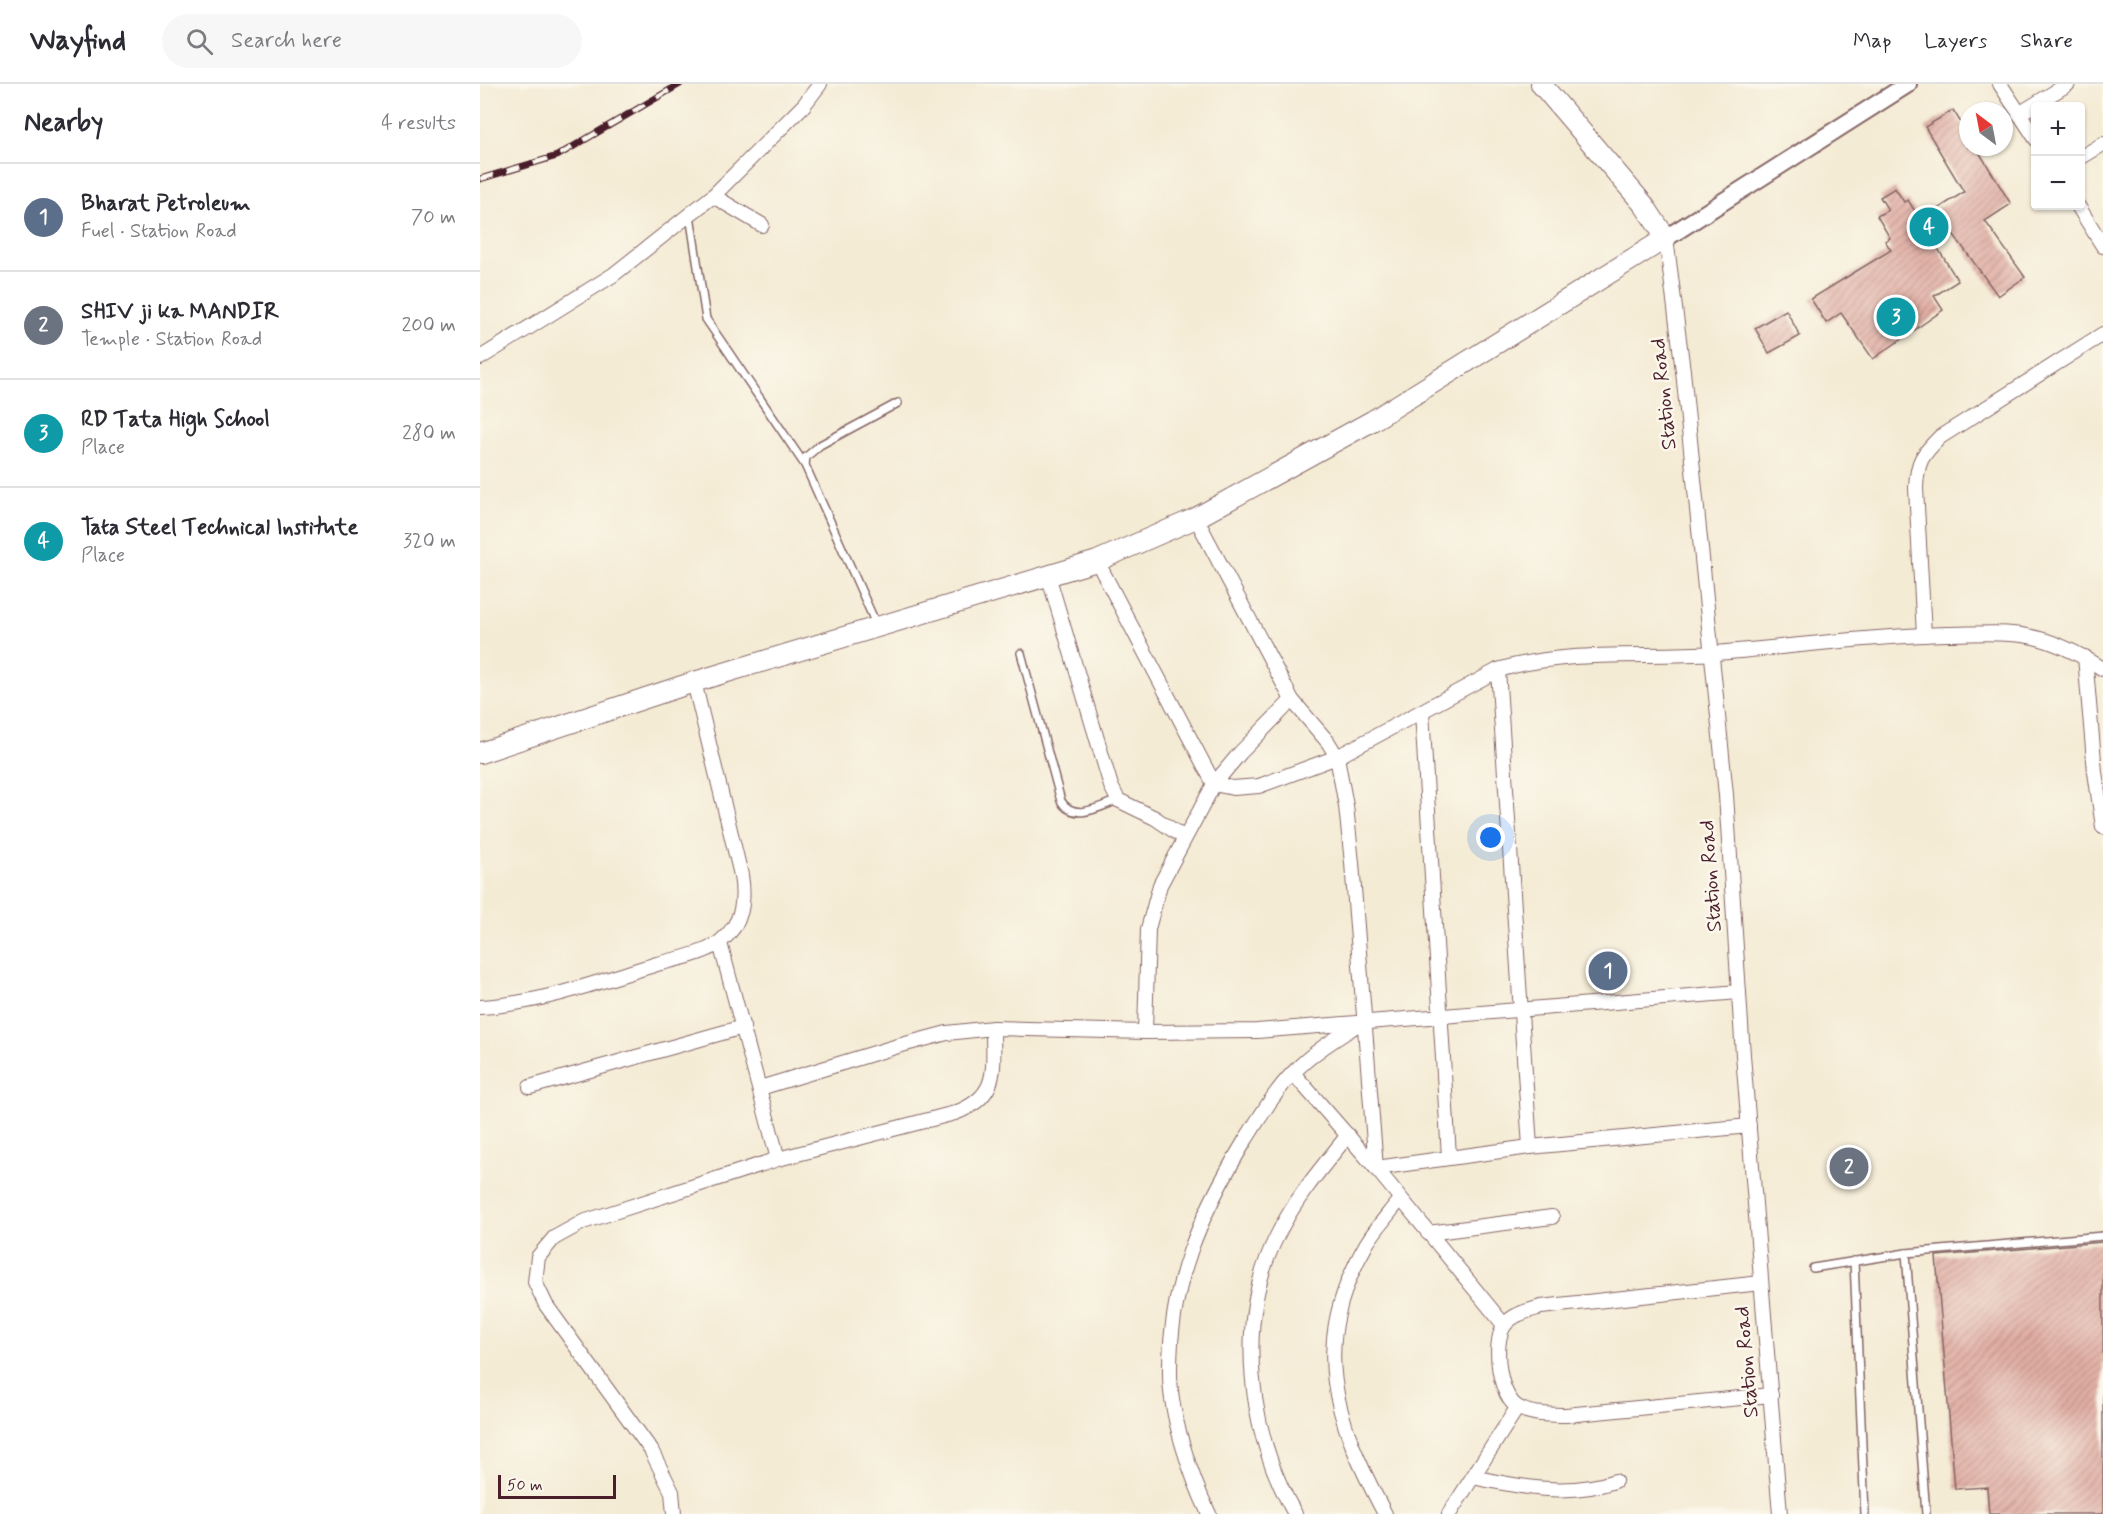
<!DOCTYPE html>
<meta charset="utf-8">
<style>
:root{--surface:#fff;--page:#f7f7f7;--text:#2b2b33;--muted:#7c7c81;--line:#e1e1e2;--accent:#ea580c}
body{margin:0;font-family:Mynerve,sans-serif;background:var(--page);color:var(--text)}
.controls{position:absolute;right:18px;top:18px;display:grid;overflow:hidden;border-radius:6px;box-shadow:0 2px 4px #0004}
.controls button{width:54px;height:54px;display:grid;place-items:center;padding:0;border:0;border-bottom:2px solid var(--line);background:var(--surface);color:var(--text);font:30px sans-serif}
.compass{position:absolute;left:1479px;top:18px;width:54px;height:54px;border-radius:50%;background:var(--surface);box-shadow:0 2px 4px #0004;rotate:328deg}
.scale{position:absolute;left:18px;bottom:15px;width:118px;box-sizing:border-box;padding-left:6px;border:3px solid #4a1f2b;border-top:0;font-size:16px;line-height:21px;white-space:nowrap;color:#4a1f2b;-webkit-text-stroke:4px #fbf7ec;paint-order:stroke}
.you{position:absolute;left:1011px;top:754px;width:21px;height:21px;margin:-15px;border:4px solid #fff;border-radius:50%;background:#1a73e8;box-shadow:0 0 0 9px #1a73e833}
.badge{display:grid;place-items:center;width:39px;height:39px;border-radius:50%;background:var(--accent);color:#fff;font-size:20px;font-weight:700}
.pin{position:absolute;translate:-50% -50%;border:3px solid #fff;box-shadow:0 2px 6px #0006}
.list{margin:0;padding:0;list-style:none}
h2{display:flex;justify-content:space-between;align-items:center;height:78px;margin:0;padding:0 24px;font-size:26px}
h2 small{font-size:20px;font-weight:400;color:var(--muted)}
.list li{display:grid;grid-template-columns:39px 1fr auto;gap:18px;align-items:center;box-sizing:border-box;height:108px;padding:0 24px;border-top:2px solid var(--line)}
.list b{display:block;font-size:22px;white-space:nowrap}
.list p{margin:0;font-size:20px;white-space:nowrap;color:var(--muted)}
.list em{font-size:20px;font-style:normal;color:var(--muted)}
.icon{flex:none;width:33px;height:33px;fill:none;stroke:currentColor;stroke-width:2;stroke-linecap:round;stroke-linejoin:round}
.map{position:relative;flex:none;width:1623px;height:1430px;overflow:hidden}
header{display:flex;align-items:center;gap:36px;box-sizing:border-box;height:84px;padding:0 30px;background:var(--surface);border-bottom:2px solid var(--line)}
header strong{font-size:28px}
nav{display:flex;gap:33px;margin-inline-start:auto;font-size:21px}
.search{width:420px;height:54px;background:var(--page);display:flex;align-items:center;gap:15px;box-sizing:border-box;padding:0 21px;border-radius:33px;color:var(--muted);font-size:22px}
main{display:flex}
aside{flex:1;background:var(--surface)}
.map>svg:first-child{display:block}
</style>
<header>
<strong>Wayfind</strong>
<div class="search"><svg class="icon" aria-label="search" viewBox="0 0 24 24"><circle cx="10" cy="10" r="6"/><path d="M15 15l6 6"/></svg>Search here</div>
<nav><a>Map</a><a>Layers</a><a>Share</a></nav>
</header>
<main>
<aside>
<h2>Nearby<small>4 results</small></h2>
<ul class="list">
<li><span class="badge" style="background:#5c6f8a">1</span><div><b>Bharat Petroleum</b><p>Fuel · Station Road</p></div><em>70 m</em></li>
<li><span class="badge" style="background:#6b7280">2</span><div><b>SHIV ji ka MANDIR</b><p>Temple · Station Road</p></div><em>200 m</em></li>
<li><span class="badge" style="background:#0f9aa8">3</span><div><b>RD Tata High School</b><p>Place</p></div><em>280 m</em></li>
<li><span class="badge" style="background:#0f9aa8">4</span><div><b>Tata Steel Technical Institute</b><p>Place</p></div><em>320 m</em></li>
</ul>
</aside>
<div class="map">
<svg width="1623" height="1430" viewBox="0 0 1623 1430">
<defs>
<pattern id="building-hatch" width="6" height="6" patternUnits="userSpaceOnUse" patternTransform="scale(1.5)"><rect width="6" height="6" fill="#e1ada3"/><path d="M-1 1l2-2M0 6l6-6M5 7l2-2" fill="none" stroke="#b88c85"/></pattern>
</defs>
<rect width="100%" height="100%" fill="#fbf7ec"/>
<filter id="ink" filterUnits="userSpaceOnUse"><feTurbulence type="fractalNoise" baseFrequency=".0167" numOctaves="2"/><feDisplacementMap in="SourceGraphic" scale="12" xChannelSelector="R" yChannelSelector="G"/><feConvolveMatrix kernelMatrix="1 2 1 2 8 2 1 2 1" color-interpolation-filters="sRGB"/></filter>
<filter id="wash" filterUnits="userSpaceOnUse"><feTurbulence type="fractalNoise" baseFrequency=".008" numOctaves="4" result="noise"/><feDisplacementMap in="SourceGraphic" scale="24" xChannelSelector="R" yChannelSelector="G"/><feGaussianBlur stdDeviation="1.35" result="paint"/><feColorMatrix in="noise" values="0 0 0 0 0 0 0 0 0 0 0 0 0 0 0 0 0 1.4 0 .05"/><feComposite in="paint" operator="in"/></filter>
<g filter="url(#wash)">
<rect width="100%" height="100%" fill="#f4ebd4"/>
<g id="blocks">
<g fill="url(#building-hatch)">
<path d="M1473,26L1488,50V63H1496L1531,120L1505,137L1545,193L1518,212L1456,126L1484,108L1445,43Z"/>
<path d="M1415,104L1424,118L1428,116L1478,197L1454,212L1463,226L1393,275L1361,229L1346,239L1331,215L1411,166L1405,157L1410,154L1397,132L1408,126L1400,113Z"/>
<path d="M1306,226L1320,252L1289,269L1275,244Z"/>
<path d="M1623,1158V1430H1509L1507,1403L1475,1405L1456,1172Z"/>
</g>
</g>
</g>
<g filter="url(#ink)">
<use href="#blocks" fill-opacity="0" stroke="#866666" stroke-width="1.5"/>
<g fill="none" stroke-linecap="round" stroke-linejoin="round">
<g stroke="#866666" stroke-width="10">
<g id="service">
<path d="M210,131L226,235L325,381"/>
<path d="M396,540L325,381L326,373L340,361L418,319"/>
<path d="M541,569L581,717C594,738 619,723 638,716"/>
<path d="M1426,1169L1446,1430"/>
<path d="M1374,1177L1385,1430"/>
<path d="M1333,1184L1426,1169L1623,1152"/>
</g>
</g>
<g stroke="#866666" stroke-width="16">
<g id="minor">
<path d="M1520,0L1556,55"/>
<path d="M1539,30L1588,0"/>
<path d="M1600,74L1623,60"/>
<path d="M233,112L282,141"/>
<path d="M1598,122L1623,162"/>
<path d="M1186,154L1203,287L1246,711L1263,971L1300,1430"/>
<path d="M0,274L133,191L233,112L324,21L340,0"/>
<path d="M716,434L812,616L848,658L857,673L866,722L872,779L896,1084L1050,1063L1269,1042"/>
<path d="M617,477L734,700L753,704L779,702L857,673L1018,586C1089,565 1162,574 1235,569C1312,563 1389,552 1466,550C1493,550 1522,547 1548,552C1575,557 1600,570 1623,585"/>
<path d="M568,491L631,702L638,716L675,734L703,753"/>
<path d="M1444,551L1436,404C1437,377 1442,371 1460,353L1623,250"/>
<path d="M1605,573L1615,688L1623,743"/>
<path d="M1018,586L1050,1063"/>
<path d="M942,628L969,1073"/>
<path d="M240,859L298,1075"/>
<path d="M0,923C60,920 120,897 177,880C196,875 226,870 241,857C263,839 265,817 261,791L214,598"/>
<path d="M665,948L668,845L680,801L734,700L760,669L812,616"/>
<path d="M813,989L896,1084L1024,1241"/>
<path d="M50,1003L263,943"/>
<path d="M280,1004L418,962L467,949L513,944L665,948L777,947L1259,908"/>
<path d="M948,1149L1072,1133"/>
<path d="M1281,1199L1061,1223C1048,1227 1032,1230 1024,1242C1012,1260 1019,1314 1039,1324C1054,1332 1070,1330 1086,1331L1291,1311"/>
<path d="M993,1393C1039,1403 1089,1413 1135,1397"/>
<path d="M194,1430L192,1408L171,1366L66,1221L55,1198L58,1173L74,1154L103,1138L298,1075L475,1029C520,1012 513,986 513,944"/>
<path d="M729,1430C711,1393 690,1331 690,1290C689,1199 720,1131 766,1055C780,1033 795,1007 814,988C833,968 857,954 880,939"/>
<path d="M815,1430C769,1350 754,1237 797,1152C815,1115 842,1083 868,1051"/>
<path d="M905,1430C854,1334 828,1261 887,1159C896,1144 909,1130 920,1115"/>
<path d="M969,1430L1037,1324"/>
</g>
</g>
<g stroke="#866666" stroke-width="20">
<path id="tertiary" d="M1186,154L1428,0"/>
</g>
<g stroke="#866666" stroke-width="22">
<path id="secondary" d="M0,669L214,598L617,477L716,434L892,337L1186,154L1164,121L1061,0"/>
</g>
<use href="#service" stroke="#fff" stroke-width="7"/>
<use href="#minor" stroke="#fff" stroke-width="14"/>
<use href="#tertiary" stroke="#fff" stroke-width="16"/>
<use href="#secondary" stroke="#fff" stroke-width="20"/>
<g stroke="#4a1f2b" stroke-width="7">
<path id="rail" d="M0,95L77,72L200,0"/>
</g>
<use href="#rail" stroke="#fbf7ec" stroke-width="4.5" stroke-dasharray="14" stroke-linecap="butt"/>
</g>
</g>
<g text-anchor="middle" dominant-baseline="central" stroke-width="5" stroke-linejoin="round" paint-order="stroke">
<g font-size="21" fill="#4a1f2b" stroke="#fbf7ec">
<text transform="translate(1184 310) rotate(-96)">Station Road</text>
<text transform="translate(1231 792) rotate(-94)">Station Road</text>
<text transform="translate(1267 1278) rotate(-95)">Station Road</text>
</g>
</g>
</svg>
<div class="controls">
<button>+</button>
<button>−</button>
</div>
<svg class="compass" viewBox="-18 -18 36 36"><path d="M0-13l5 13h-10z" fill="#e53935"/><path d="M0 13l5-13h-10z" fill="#7c7c81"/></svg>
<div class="scale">50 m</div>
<div class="you"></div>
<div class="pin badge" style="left:1128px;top:887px;background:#5c6f8a">1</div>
<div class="pin badge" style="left:1369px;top:1083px;background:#6b7280">2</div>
<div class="pin badge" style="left:1416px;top:233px;background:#0f9aa8">3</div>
<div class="pin badge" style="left:1449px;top:143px;background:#0f9aa8">4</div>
</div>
</main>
